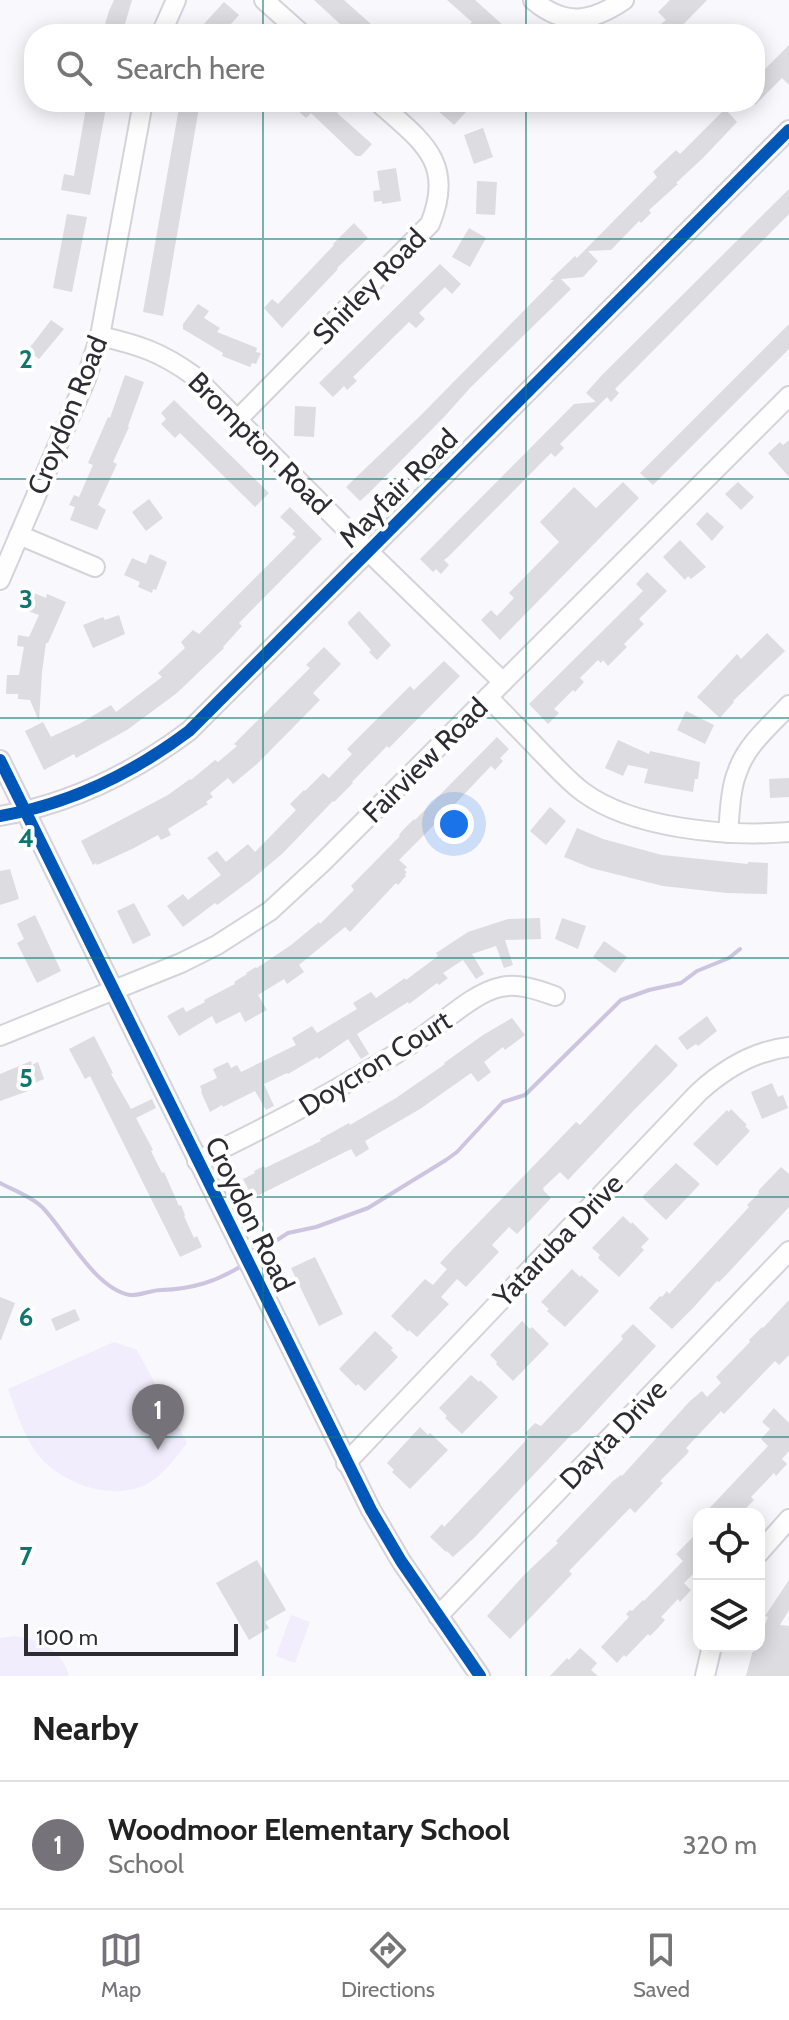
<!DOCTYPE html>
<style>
:root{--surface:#fff;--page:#f6f6f6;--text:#222;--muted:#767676;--line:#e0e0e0;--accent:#757379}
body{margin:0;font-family:Cabin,sans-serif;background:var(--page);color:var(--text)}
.controls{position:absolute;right:24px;bottom:24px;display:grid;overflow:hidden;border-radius:16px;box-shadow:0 4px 20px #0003}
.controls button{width:72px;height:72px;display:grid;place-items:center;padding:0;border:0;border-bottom:2px solid var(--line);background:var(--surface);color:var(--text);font:40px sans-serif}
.scale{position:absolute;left:24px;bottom:20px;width:214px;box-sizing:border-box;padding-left:8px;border:4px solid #2e2c33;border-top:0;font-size:22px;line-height:28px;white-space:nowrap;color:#2e2c33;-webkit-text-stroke:6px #fff;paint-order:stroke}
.you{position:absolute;left:454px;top:824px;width:28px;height:28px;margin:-20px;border:6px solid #fff;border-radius:50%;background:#1a73e8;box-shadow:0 0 0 12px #1a73e833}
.badge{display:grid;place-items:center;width:52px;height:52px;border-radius:50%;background:var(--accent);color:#fff;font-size:26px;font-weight:700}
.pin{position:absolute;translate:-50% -66px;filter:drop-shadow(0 2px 4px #0008)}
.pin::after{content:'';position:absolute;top:42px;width:28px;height:24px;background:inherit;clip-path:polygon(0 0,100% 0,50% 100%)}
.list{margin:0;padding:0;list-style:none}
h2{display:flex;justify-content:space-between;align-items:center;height:104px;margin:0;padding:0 32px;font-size:34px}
h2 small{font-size:26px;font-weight:400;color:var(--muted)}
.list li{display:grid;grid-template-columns:52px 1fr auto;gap:24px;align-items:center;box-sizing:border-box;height:128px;padding:0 32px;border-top:2px solid var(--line)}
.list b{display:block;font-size:30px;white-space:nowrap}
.list p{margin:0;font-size:26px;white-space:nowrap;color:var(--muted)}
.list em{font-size:26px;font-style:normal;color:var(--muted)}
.icon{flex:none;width:44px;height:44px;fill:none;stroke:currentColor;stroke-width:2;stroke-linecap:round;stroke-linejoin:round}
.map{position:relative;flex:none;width:789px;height:1676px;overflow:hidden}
.search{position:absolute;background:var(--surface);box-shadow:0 4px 20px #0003;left:24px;right:24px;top:24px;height:88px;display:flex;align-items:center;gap:20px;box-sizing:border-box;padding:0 28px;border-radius:32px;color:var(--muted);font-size:30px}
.sheet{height:232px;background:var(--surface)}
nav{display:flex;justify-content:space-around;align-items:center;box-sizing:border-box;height:112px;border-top:2px solid var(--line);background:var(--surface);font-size:22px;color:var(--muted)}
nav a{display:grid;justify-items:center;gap:4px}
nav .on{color:var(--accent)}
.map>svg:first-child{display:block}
</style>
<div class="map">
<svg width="789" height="1676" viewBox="0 0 789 1676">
<rect width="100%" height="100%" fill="#f9f8fc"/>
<g fill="#f1edfc">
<path d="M114,1342L137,1350L187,1443C175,1458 162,1478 143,1486C107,1500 59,1483 36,1452C23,1434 16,1410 8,1389Z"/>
<path d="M291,1615L310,1622L295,1663L276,1656Z"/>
<path d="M15,1636C40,1640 62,1650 69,1676H0V1638Z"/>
</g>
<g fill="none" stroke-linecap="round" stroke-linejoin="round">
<g stroke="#cdc5df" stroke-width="4">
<path d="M0,1183C13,1190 33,1197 43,1208C66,1232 95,1289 130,1295C140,1296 151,1290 161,1290C192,1289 216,1282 243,1265"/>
<path d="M254,1258L265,1251L274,1242L288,1233L316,1227L368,1208L446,1160L457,1152L503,1102L525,1095L621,1000L649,990L681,983L697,971L729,958L740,949"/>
</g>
</g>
<g fill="#dddce0">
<path d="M114,0H132L122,34H102L109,11Z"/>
<path d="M314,0H344L382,34H351Z"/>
<path d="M447,0H475L504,26L496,34H471L476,29L470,24L472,22Z"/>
<path d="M670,0H707L674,34H648L666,20L658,12Z"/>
<path d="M224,2L239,15L222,34H211L202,26Z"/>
<path d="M789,45V85L782,78L755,105V79Z"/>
<path d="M87,102H107L90,195L61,190L64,174L74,176Z"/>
<path d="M180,102H200L163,316L143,312Z"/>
<path d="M298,102H328L339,111L337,113L372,144L361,156H356L311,113L306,118L297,110L302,105Z"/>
<path d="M428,102H457L467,111L454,125Z"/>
<path d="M725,109L737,122L703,158L676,183L678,184L649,210L651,213L641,223L639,221L611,250L588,251L598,261L583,277L561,279L571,289L566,294L470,388L445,416L370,492L360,501L346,487L420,416L554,280H550L575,256L577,258L653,181L657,177L653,172L676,150L680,154Z"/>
<path d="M483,128L493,157L474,164L464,135Z"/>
<path d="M396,168L401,201L382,204V201L374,202L373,191L380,190L377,171Z"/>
<path d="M477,181L497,182L495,215L476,214Z"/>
<path d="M789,189V214L615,389L619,393L611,402L607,397L560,444L564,448L555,457L551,453L449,556L444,560L449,565L441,574L436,569L433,572L420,559L574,404L596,402L586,393L602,375Z"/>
<path d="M67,214L87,217L72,292L53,288Z"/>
<path d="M354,223L368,238L337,268L338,269L282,328L264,308L272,299L278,304L334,245L333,244Z"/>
<path d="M469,228L486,238L470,267L452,257Z"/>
<path d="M440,264L461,284L452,294L445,287L419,313L425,319L416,328L409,322L353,377L357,381L347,390L344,386L333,397L319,383Z"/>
<path d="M198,304L209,311L204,318L220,328L217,332L257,348L256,352L261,353L256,364L252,363L250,367L222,356L223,353L183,329V324Z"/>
<path d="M51,320L64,329L39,359L28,350Z"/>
<path d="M789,324V349L653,485L640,473Z"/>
<path d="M125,375L144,382L128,426L129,427L113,462L117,464L98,505L106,510L97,530L70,520L75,507L69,505L74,495L79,497L93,465L88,463L108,417L110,418Z"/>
<path d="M174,400L269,493L255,507L180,433L175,438L161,424L166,419L161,413Z"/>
<path d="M295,406L316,407L314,437L294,436Z"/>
<path d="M789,440V477L768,453L780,442L783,445Z"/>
<path d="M623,482L639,498L500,640L481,620L491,610L497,616L514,598L509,593L559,542L540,522L574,487L596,508Z"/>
<path d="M738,482L754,497L741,510L725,494Z"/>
<path d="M149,499L163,518L146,531L132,512Z"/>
<path d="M290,507L322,539L239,623L242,626L223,647L224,648L177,693L127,730L76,758L74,754L44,770L25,731L43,722L51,737L81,723L111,705L116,712L162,677L158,673L185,648L181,642L193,630L199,634L296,537L292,534L295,531L280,517Z"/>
<path d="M707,512L724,527L712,541L696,524Z"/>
<path d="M680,540L706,567L691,579L688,576L685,580L663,557Z"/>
<path d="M150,554L167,562L156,590L153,589L152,593L138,587L140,582L124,575L132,558L146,564Z"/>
<path d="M647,572L667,591L639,619L644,624L624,644L627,647L608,666L603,660L601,663L598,660L580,678L584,682L575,692L573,690L554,709L559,713L548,724L529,704L643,591L636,584Z"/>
<path d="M32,592L46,598L47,594L66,602L48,643H46L42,672L39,721L30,700L18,699V694H6L7,675H19L24,647L17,646L18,635L29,637L39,615L25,610Z"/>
<path d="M359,611L391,645L377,660L369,652L371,650L348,624V622Z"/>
<path d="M119,615L125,634L93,648L83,625L103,617L105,620Z"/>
<path d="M767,633L785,651L733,701L734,702L720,718L697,697L737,654L741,659Z"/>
<path d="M324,647L341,664L313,693L320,700L257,764L233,784L228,778L210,793L213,797L206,802L208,804L168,829L171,835L161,840L158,835L132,849L97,865L96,863L93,865L81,841L168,795L190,779L191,780L215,760L218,762L237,746L234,744L310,668L306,665Z"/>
<path d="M444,661L460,676L389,748L387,746L352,782L353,783L334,802L333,801L329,805L283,853L251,880L217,905L215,903L183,927L167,906L183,894L188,900L221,875L207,858L217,851L226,862L248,844L255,852L296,810L290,804L304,790L305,791L323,773L329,778L352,754L347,749L410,686L414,690Z"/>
<path d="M686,711L714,725L705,744L677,730Z"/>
<path d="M497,737L509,749L500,758L503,761L495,770L491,766L454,805L459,810L444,826L439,820L399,860L407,867L404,870L407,872L405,874L406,876L398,885L396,883L350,932L345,927L299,965L304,972L287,984L284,979L258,995L267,1010L245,1022L240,1012L216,1024L212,1016L179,1036L167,1016L183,1007L186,1012L205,1002L204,1000L235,984L234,982L247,974L246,973L256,967L257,968L291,945L319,922L320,924L354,890L351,886L400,836L399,835L403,830L414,819L415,820Z"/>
<path d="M618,740L649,754L650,751L700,762L698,779H695L693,792L644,783L648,769L628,765L623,776L605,768Z"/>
<path d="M789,778V797L770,798L769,779Z"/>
<path d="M550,807L566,821L546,845L530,831Z"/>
<path d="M577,828L603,839L662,855L748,864V862L768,863L767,894L727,893L663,886L591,868L564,857Z"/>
<path d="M10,869L19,899L0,905V871Z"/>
<path d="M134,903L151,935L133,944L117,911Z"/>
<path d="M35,915L61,971L37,983L17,943L24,939L17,924Z"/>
<path d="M540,918L541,939L505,940L513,965L504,968L496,946L472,954L484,974L476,979L463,960L443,973L448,978L439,985L437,983L409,1004L408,1002L357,1034L369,1054L361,1059L348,1039L319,1059L317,1057L288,1074L287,1073L264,1084L274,1106L266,1110L255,1091L223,1107L222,1105L210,1112L201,1092L202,1091L200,1086L217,1078L213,1069L228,1062L231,1068L237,1065L241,1072L296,1045L292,1038L312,1026L317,1033L357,1009L353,1003L371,992L376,998L405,978L406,980L438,956L436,953L468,932L508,919Z"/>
<path d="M562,918L586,926L578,949L555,939Z"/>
<path d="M604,941L627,957L615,973L593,957Z"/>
<path d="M707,1016L717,1031L698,1046L696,1044L687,1050L678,1038Z"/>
<path d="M512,1018L525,1035L505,1050L503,1047L484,1062L491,1072L478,1082L471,1073L420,1109L365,1141L369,1149L356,1157L351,1149L253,1198L243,1179L255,1173L254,1171L264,1166L265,1168L321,1141L320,1139L349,1123L350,1125L396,1098L445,1064L444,1063L483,1035Z"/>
<path d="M94,1036L113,1073L111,1074L131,1109L152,1099L156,1108L136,1118L153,1150L151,1151L162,1173L164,1172L179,1206L181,1205L185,1215L184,1216L194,1238L197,1236L202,1247L180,1257L90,1076L85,1079L69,1049Z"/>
<path d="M656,1044L678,1065L670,1074L633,1111L568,1180L560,1172L543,1188L544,1191L551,1198L517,1234L509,1227L492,1245L499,1252L466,1287L457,1279L441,1297L449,1304L417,1337L409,1330L408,1332L391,1316L425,1279L433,1285L447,1269L440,1263L452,1250L576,1122L580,1125Z"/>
<path d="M31,1061L32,1065L38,1062L44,1079L30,1085L31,1090L0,1101V1074Z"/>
<path d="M772,1083L778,1097L783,1095L788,1108L762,1119L751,1092Z"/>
<path d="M731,1109L747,1125L745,1126L750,1131L717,1166L693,1144L727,1110L729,1112Z"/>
<path d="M676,1163L700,1184L666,1220L642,1197Z"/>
<path d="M781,1167L789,1174V1207L728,1273L719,1282L717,1281L694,1307L672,1329L649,1308L660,1296L662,1297L667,1291L669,1294L749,1207L747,1205L759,1193L758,1191Z"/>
<path d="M623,1216L631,1224L632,1222L649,1239L641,1247L644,1250L619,1277L598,1258L600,1255L592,1248Z"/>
<path d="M315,1257L343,1314L319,1326L291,1268Z"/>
<path d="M572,1269L580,1277L581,1275L599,1291L565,1327L547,1311L549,1309L541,1302Z"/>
<path d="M0,1297L15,1303L1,1340H0Z"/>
<path d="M789,1300V1355L779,1365L775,1361L724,1414L721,1411L686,1448L689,1451L687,1454L660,1481L663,1483L635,1513L630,1508L569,1571L572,1574L510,1639L487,1616L525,1574L558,1543L556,1541L613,1481L621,1475L622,1476L690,1401L702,1391L707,1397L721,1383L716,1377L750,1342L749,1340L762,1327L763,1328Z"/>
<path d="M75,1309L80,1320L56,1331L51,1319Z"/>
<path d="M522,1321L530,1329L532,1327L549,1344L513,1381L496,1364L497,1362L490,1355Z"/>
<path d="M633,1324L656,1346L578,1431L572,1434L475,1537L453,1557L447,1551L446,1552L430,1537L442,1524L444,1527L502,1466L529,1437L525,1433L535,1423L541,1426L623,1339L621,1336Z"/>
<path d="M375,1331L393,1348L391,1350L398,1357L365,1391L358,1384L356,1386L339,1369Z"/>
<path d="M471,1375L479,1382L480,1380L498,1397L462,1434L445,1418L447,1416L439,1408Z"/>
<path d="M774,1408L789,1423V1451L782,1459L787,1464L776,1476L774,1473L751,1497L754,1500L740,1514H704L768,1446L761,1439L770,1429L762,1422Z"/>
<path d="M420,1427L428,1435L430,1433L448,1450L410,1489L392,1472L394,1470L387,1463Z"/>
<path d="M699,1531V1568L684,1583L691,1590L680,1602L678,1599L661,1617L665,1620L658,1628L650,1636L648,1634L626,1657L624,1655L617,1663L601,1647L629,1617L626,1614L630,1610L632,1611L643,1600L644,1601L683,1561L676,1554Z"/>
<path d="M257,1560L286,1610L265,1622L269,1628L249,1640L216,1583Z"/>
<path d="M789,1580V1610L780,1625L789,1626V1676H746L754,1646H759V1640L768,1617L765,1616Z"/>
<path d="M580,1648L597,1663L591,1670L598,1676H550L567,1658L569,1660Z"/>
</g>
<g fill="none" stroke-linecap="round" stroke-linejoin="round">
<g stroke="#d5d3d9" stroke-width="22">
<g id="minor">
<path d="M264,0L302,34"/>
<path d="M533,0C565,27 592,22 624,0"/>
<path d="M161,34L176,0"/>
<path d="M100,336C139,345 161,352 194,376L368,551L503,682"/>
<path d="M238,419L430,224C456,161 420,140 378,102"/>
<path d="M19,535L95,567"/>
<path d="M0,580L86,379L100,336L143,102"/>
<path d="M488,697C506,716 525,735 543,754C556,767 568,781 583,792C633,829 728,837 789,832"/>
<path d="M0,760L371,1510L401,1561L480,1676"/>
<path d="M0,816C70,804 133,773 189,731L789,130"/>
<path d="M728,833C730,812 730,789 738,770C747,744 771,725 789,705"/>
<path d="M0,1036L181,963L217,945L270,911L323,862L789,396"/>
<path d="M197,1161C260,1130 322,1099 382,1062C396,1054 410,1045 423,1036C445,1021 475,992 501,987C519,983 538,990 555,996"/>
<path d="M346,1463L698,1093C724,1069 753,1051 789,1047"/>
<path d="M759,1553L789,1519"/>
<path d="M438,1616L789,1251"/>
<path d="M705,1676L712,1646"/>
</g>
</g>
<use href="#minor" stroke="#fefeff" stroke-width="18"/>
<g stroke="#fff" stroke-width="17">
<g id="cycleway">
<path d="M0,760L371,1510L401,1561L480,1676"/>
<path d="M0,816C70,804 133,773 189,731L789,130"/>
</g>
</g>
<use href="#cycleway" stroke="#0057b8" stroke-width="12"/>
</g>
<path fill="none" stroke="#0f766e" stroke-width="2" stroke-opacity="0.55" d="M263,0V34M526,0V34M263,102V1676M526,102V1676M0,239H789M0,479H789M0,718H789M0,958H789M0,1197H789M0,1437H789"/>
<g text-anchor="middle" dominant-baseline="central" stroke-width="8" stroke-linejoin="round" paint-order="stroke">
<g font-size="28" fill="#2e2c33" stroke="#fff">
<text transform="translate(369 286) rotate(-46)">Shirley Road</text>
<text transform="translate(67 415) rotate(-68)">Croydon Road</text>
<text transform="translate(260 443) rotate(45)">Brompton Road</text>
<text transform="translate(398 488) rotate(-45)">Mayfair Road</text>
<text transform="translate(425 760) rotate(-45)">Fairview Road</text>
<text transform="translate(375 1063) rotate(-32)">Doycron Court</text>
<text transform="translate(250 1214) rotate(64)">Croydon Road</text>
<text transform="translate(558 1240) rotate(-46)">Yataruba Drive</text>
<text transform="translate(613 1434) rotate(-46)">Dayta Drive</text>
</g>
</g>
<g font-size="26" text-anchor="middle" font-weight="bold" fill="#0f766e" stroke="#fff" stroke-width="8" stroke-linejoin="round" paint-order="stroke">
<text x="26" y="368">2</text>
<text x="26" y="608">3</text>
<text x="26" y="847">4</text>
<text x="26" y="1087">5</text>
<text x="26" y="1326">6</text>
<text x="26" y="1565">7</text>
</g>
</svg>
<div class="controls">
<button><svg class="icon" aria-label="locate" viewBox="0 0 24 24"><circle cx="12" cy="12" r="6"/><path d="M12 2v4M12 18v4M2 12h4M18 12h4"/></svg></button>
<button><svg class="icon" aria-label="layers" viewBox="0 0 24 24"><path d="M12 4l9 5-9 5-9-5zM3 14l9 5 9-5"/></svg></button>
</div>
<div class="scale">100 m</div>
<div class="you"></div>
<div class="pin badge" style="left:158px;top:1450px">1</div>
<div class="search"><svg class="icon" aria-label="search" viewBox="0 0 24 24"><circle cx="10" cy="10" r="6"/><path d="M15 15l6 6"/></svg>Search here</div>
</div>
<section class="sheet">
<h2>Nearby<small></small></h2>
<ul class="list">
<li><span class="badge">1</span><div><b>Woodmoor Elementary School</b><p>School</p></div><em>320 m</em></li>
</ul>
</section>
<nav>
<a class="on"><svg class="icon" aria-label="map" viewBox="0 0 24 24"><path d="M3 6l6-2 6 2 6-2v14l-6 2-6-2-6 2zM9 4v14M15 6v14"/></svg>Map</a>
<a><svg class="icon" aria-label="directions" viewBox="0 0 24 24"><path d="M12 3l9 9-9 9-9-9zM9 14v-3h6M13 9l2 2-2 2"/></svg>Directions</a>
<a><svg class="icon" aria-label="saved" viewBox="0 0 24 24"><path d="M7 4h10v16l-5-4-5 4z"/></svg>Saved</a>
</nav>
